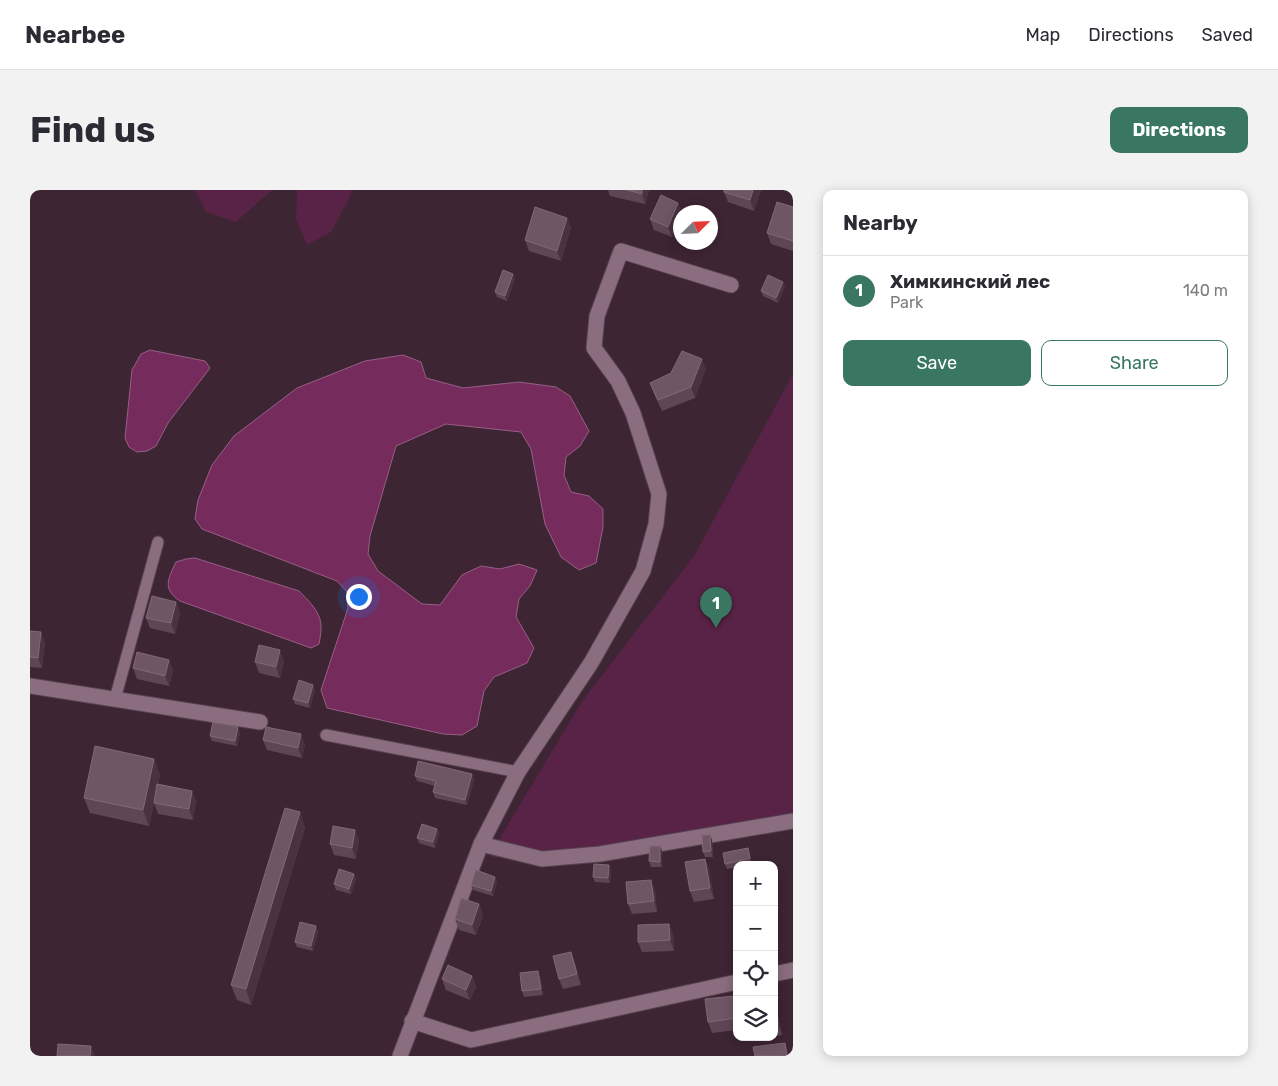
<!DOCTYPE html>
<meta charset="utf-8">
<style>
:root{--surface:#fff;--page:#f2f2f3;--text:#2b2b33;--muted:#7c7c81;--line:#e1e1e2;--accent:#397762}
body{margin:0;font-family:Rubik,sans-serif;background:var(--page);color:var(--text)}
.controls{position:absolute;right:15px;bottom:15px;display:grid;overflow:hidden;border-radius:10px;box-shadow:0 2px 12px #0003}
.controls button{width:45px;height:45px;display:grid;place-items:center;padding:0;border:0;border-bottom:1px solid var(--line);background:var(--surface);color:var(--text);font:25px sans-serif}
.compass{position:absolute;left:643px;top:15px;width:45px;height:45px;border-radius:50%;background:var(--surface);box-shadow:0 2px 12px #0003;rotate:66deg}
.you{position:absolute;left:328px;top:406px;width:18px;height:18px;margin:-12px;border:4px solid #fff;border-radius:50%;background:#1a73e8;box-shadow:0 0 0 8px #1a73e833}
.badge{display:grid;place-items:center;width:32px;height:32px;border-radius:50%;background:var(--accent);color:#fff;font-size:16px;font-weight:700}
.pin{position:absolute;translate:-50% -41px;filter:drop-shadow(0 1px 2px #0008)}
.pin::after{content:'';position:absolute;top:26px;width:18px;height:15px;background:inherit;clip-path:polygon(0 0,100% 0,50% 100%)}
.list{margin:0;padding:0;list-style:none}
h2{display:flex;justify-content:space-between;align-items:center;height:65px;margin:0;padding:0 20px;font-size:21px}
h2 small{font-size:16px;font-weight:400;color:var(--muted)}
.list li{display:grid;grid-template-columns:32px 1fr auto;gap:15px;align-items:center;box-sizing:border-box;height:70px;padding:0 20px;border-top:1px solid var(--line)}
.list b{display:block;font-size:19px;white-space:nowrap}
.list p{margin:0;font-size:16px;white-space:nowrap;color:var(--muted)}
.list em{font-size:16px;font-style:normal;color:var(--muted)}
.actions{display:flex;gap:10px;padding:15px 20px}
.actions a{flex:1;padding:11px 0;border:1px solid var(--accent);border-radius:10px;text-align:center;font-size:18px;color:var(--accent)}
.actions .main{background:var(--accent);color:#fff}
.icon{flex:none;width:28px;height:28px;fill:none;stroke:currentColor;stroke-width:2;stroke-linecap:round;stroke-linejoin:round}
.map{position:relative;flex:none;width:763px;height:866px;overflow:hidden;border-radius:10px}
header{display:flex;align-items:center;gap:30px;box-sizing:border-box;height:70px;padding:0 25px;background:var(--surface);border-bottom:1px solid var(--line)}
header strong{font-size:24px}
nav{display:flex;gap:28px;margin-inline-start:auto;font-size:18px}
.intro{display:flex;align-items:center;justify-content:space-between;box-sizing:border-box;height:120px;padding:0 30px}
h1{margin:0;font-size:35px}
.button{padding:12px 22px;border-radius:10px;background:var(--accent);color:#fff;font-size:18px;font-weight:700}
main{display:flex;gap:30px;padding:0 30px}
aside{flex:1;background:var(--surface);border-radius:10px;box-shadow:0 2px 12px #0003}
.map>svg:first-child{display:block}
</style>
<header>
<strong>Nearbee</strong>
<nav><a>Map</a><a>Directions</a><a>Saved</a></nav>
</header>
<div class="intro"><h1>Find us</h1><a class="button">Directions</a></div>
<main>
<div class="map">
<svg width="763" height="866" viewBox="0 0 763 866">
<rect width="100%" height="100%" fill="#3d2534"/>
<g fill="#582346">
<path d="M165,0H242L206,32L176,22Z"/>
<path d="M267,0H321V5L301,42L277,55L266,29Z"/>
<path d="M763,184V631L512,674L459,666L553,510L664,366Z"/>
</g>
<g fill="#752c5d" stroke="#975f84">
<path d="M120,160L175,171L180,178L138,233L126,256L117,261L107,262L99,257L95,248L102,180L111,164Z"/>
<path d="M373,165L391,172L396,188L433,198L489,192L526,197L540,206L559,241L550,256L536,267L534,285L541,302L559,306L573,319V337L566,373L549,380L531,367L515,334L501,259L491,242L416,234L366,256L340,346L338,364L348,381L392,414L410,415L432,385L451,376L470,379L489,374L507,380L500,396L489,409L486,427L504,458L497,473L464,487L454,501L447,536L432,545L413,544L297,518L291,500L318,418L317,402L307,391L172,339L165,329L168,310L182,275L204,246L267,198L335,171Z"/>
<path d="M165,368L269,401C278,410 292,423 291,438C291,443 290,449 289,454L281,458L150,411C132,399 138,389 146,372L156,369Z"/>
</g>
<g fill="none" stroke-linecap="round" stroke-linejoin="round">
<g stroke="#56424f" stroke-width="13">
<g id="lane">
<path d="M85,509L128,352"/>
<path d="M296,545L488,582"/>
</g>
</g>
<g stroke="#56424f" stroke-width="17">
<g id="street">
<path d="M0,496L230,532"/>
<path d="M451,654L512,669L570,664L763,631"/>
<path d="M744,784L763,780"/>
<path d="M382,831L441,850L707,792"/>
<path d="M370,866L451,654L488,582L561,473L613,381L626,334L629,304L603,223L588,191L564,158L567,126L591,61L701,95"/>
</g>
</g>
<use href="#lane" stroke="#8a6d7e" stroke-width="11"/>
<use href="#street" stroke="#8a6d7e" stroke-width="15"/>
</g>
<g fill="#5f4654">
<path d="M578,0H619L615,14L580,6Z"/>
<path d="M731,0L724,21L698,12L694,2Z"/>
<path d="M648,13L652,22H650V27L642,47L624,40L620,29Z"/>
<path d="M763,17V61L741,54L737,43Z"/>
<path d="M537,28L541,38L531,71L499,61L495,50Z"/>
<path d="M485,89L477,111L467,107L465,102Z"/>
<path d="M755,97L748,113L733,106L731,101Z"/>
<path d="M676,179L665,208L632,221L624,204L620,193Z"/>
<path d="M146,412L150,423L145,444L120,438L116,428Z"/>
<path d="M0,441L11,442L15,453L12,478L0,477Z"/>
<path d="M139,470L143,481L139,496L107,489L103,478Z"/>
<path d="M254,471L250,488L229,483L225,472Z"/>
<path d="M285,500L280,518L265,514L263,509Z"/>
<path d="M210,543L207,556L182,551L180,546Z"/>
<path d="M233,550L275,555L272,568L237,560Z"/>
<path d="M124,569L130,585L128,594L162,601L166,611L163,630L128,624L124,613L125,609L119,636L60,623L54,608Z"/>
<path d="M442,584L444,590L437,615L405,608L403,602L405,596L387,591L385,586Z"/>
<path d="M270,622L275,638L221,815L207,810L201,795Z"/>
<path d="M407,639L409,644L405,658L389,653L387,648Z"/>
<path d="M325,640L329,651L326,669L304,665L300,654Z"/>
<path d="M680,645L682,650L683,667H675L673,662Z"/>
<path d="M630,656L632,661V677H621L619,671Z"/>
<path d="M718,658L722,674L718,675H707V677L697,679L695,674Z"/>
<path d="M675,669L679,679L684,709L664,712L660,701Z"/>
<path d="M579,675L581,680L580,693L565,692L563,687Z"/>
<path d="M324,684L326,689L321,704L306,700L304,694Z"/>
<path d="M621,690L625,701L627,722L602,724L598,714Z"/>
<path d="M467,692L463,706L443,700L441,695Z"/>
<path d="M449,714L453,725L446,745L429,740L425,729Z"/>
<path d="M286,736L288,742L283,761L267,757L265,752Z"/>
<path d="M643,744L644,761L612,762L608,752Z"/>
<path d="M545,773L551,795L533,799L529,789Z"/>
<path d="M442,786L446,797L440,810L416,800L412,789Z"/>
<path d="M510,787L513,805L494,807L492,801Z"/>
<path d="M707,814V840L682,843L678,832Z"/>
<path d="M744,817L748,826L752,845L744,846Z"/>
<path d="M727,847H740L728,850Z"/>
</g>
<g fill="#4b3241">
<path d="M612,0H619L615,14L612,4Z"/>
<path d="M723,0H731L724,21L720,10Z"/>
<path d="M648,13L652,22H650V27L642,47L638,37Z"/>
<path d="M537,28L541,38L531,71L527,61Z"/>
<path d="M483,84L485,89L477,111L475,106Z"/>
<path d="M753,92L755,97L748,113L746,108Z"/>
<path d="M672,169L676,179L665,208L661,197Z"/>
<path d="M146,412L150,423L145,444L141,433Z"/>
<path d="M11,442L15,453L12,478L8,468Z"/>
<path d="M250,460L254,471L250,488L246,477Z"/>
<path d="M139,470L143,481L139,496L135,486Z"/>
<path d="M283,495L285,500L280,518L278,513Z"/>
<path d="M208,537L210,543L207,556L205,551Z"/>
<path d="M271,544L275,555L272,568L268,558Z"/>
<path d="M124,569L130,585L119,636L113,620Z"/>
<path d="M442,584L444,590L437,615L435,610Z"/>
<path d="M162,601L166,611L163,630L159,619Z"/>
<path d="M270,622L275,638L221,815L216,799Z"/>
<path d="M407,639L409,644L405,658L403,652Z"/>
<path d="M325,640L329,651L326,669L322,658Z"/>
<path d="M680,645L682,650L683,667L681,661Z"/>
<path d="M630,656L632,661V677L630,672Z"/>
<path d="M675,669L679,679L684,709L680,698Z"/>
<path d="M579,675L581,680L580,693L578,688Z"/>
<path d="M324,684L326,689L321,704L319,699Z"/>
<path d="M465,687L467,692L463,706L461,701Z"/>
<path d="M621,690L625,701L627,722L624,711Z"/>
<path d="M449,714L453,725L446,745L442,735Z"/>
<path d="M639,734L643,744L644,761L640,750Z"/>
<path d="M286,736L288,742L283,761L281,756Z"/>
<path d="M541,762L545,773L551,795L547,784Z"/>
<path d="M508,781L510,787L513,805L511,799Z"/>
<path d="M442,786L446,797L440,810L436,800Z"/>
<path d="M704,806L707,814V827Z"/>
<path d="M744,817L748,826L752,845L748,834Z"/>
<path d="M755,853L759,864V866H757Z"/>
<path d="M61,856L65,866H60Z"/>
</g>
<g fill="#6e5664" stroke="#816a77">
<path d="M597,0H612V4Z"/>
<path d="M694,0H723L720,10L694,2Z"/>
<path d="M631,5L648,13L638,37L620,29Z"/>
<path d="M747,12L763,17V51L737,43Z"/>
<path d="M505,17L537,28L527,61L495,50Z"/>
<path d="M473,80L483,84L475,106L465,102Z"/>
<path d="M738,85L753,92L746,108L731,101Z"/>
<path d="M652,161L672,169L661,197L628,210L620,193L641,183Z"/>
<path d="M122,406L146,412L141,433L116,428Z"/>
<path d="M0,441L11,442L8,468L0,467Z"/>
<path d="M229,455L250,460L246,477L225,472Z"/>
<path d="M107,462L139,470L135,486L103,478Z"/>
<path d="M269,490L283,495L278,513L263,509Z"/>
<path d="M183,532L208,537L205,551L180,546Z"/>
<path d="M236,537L271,544L268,558L233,550Z"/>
<path d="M65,556L124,569L113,620L54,608Z"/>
<path d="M388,571L442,584L435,610L403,602L406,591L385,586Z"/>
<path d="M127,594L162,601L159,619L124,613Z"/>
<path d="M255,618L270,622L216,799L201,795Z"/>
<path d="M392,634L407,639L403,652L387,648Z"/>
<path d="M303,636L325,640L322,658L300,654Z"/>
<path d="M672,645H680L681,661L673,662Z"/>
<path d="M620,656H630V672L619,671Z"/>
<path d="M718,658L720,668L695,674L693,663Z"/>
<path d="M675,669L680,698L660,701L655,672Z"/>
<path d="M564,674L579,675L578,688L563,687Z"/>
<path d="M309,679L324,684L319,699L304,694Z"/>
<path d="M446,680L465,687L461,701L441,695Z"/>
<path d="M621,690L624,711L598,714L596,692Z"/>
<path d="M431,708L449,714L442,735L425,729Z"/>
<path d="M270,732L286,736L281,756L265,752Z"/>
<path d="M639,734L640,750L608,752V735Z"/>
<path d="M541,762L547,784L529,789L523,766Z"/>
<path d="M418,775L442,786L436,800L412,789Z"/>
<path d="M508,781L511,799L492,801L490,783Z"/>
<path d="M704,806L707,828L678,832L675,809Z"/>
<path d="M744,817L748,834L744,835Z"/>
<path d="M755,853L757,866H725L723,857Z"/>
<path d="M28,854L61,856L60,866H27Z"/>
</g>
</svg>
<div class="controls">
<button>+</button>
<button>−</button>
<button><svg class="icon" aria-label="locate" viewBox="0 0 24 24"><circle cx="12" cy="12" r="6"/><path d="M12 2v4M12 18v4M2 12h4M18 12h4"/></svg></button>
<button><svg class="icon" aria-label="layers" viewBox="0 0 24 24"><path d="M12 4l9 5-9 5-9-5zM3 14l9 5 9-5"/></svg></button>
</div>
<svg class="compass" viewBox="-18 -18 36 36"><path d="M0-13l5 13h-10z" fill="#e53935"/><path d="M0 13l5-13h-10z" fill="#7c7c81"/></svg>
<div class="you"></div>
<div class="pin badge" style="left:686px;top:438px">1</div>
</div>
<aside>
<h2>Nearby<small></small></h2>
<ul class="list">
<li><span class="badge">1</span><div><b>Химкинский лес</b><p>Park</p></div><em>140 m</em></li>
</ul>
<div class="actions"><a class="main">Save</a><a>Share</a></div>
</aside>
</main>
